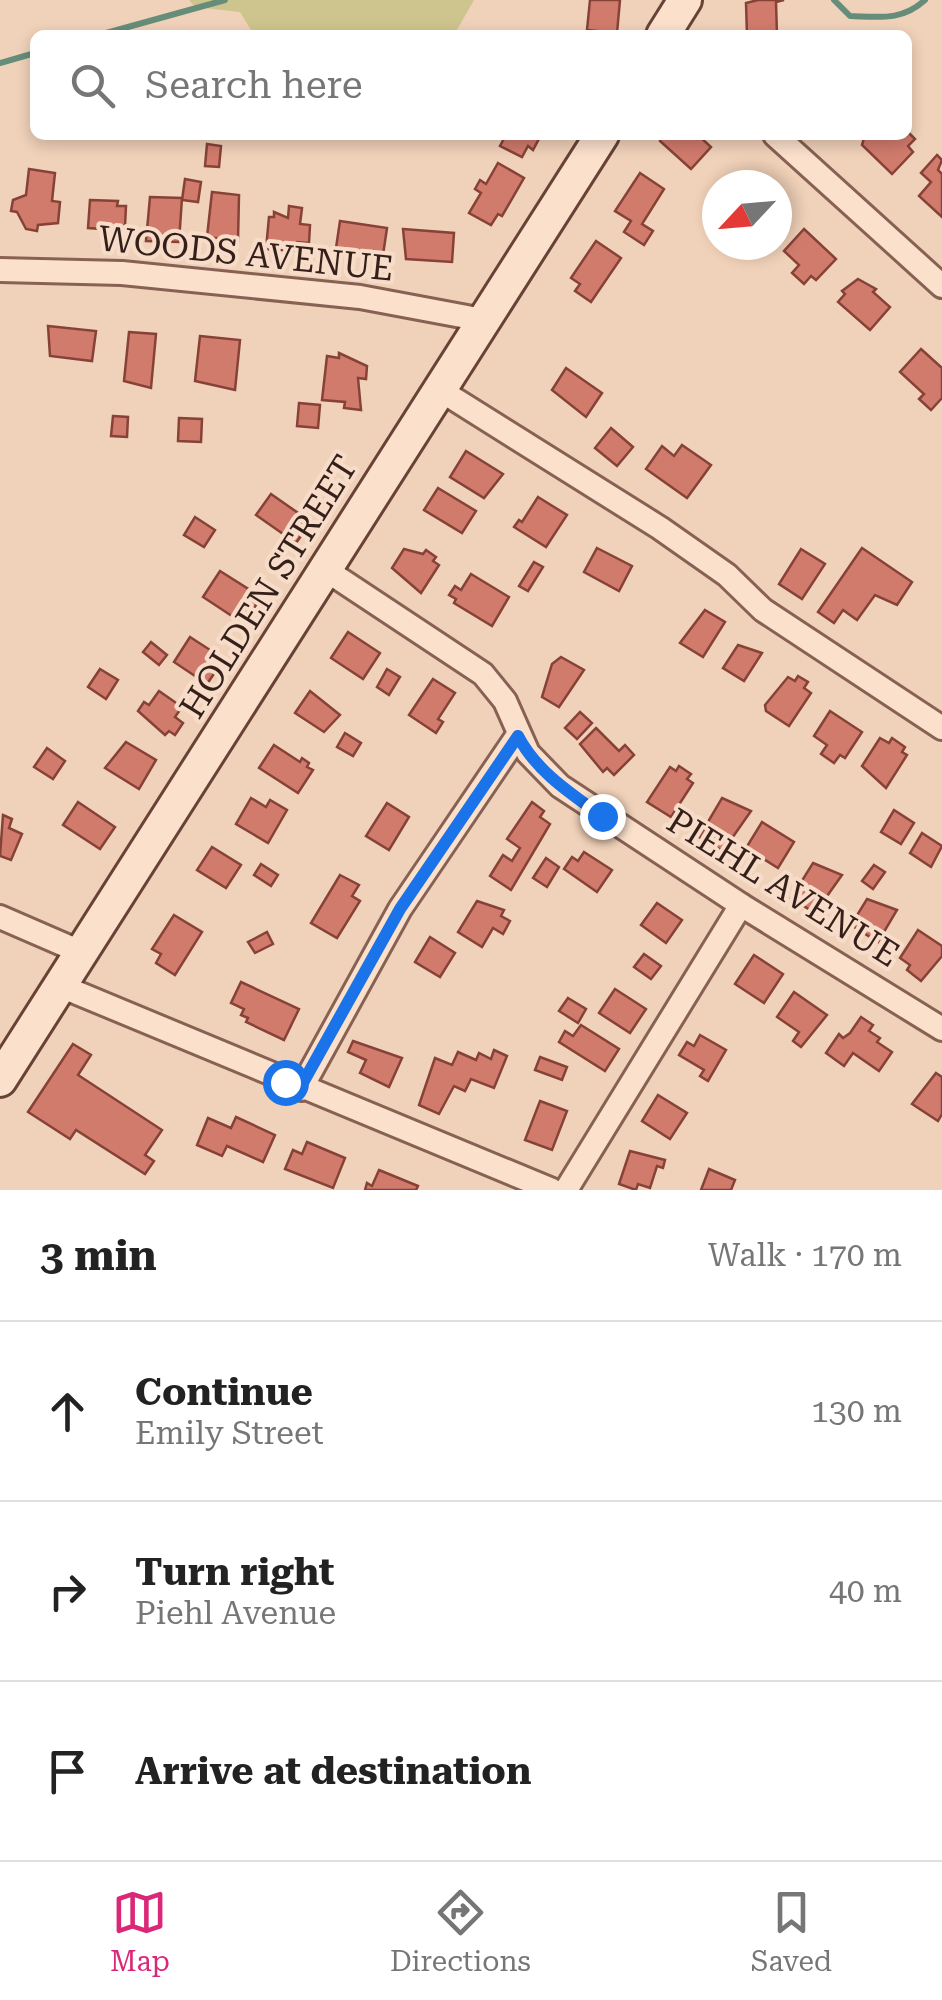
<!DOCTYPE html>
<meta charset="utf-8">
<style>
:root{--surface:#fff;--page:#f6f6f6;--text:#222;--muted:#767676;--line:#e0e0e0;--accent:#db2777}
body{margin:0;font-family:"Roboto Serif",serif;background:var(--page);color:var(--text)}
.compass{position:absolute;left:702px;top:170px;width:90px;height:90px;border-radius:50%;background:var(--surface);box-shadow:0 5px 15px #0003;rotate:244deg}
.stop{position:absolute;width:30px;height:30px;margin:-22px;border:8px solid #1a73e8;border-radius:50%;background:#fff}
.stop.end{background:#1a73e8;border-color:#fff;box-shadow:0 2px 10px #0008}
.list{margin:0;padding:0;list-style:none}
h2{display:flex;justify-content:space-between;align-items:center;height:130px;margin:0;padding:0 40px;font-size:42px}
h2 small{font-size:32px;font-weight:400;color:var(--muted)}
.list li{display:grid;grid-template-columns:65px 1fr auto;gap:30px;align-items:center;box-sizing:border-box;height:180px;padding:0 40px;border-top:2px solid var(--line)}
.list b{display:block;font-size:38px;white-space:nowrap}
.list p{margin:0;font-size:32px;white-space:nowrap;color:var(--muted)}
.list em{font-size:32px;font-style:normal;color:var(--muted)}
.icon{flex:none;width:55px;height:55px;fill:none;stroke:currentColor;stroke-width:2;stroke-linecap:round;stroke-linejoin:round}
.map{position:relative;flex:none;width:942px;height:1190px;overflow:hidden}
.search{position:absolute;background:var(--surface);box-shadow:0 5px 15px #0003;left:30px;right:30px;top:30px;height:110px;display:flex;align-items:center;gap:25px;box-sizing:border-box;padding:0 35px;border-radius:15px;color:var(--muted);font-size:38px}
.sheet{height:670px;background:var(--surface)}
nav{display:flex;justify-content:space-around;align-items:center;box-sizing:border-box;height:140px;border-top:2px solid var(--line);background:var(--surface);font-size:28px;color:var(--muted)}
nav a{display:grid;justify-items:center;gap:5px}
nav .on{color:var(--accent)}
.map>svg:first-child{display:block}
</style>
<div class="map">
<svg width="942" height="1190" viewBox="0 0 942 1190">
<rect width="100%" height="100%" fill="#f0d1b9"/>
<path fill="#cec48d" d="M189,0H474L454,35H254L240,12L195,7Z"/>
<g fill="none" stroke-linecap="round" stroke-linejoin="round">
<g stroke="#668d79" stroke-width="6">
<path d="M834,0L850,16C880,17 902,21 925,0"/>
<path d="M99,35L225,0"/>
<path d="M0,63L35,53"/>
</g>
</g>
<g fill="#d17b6c" stroke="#874238" stroke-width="2.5">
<path d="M590,0H620L617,33L587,30Z"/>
<path d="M758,0H784L776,2L777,35H747L746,3Z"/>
<path d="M907,131L915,139L908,146L913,152L892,174L862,145L865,135H907Z"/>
<path d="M506,135H541L533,150L528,146L522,157L500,146Z"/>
<path d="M661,135H698L711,147L691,169L660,141Z"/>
<path d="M207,144L221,146L219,167L205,166Z"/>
<path d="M937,155L942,160L938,170L942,174V217L919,196L931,182L921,173Z"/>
<path d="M498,163L524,178L502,216L498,214L491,225L469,213L481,193L475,189L480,180L486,184Z"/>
<path d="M29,169L55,173L52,201L60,202L58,223L38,225L37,231L26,229L17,212L11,211L13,200L26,195Z"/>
<path d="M640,173L664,189L642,224L653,231L644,245L624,232L631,221L615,211Z"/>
<path d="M185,179L201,182L198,202L182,200Z"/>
<path d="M212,192L239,195L238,241L207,237Z"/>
<path d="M150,197L182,198L179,242L146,241Z"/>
<path d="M90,200L118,201L117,206H126L125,226L115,225V230L88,228Z"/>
<path d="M289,206L302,208L300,224L310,225L309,243L297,242L296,251L266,249L269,217H274V212L288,218Z"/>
<path d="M340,221L387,228L383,255L336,248Z"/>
<path d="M403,229L454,233L452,262L406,259Z"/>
<path d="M804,229L836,259L816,280L811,276L804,284L792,273L799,265L784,251Z"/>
<path d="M596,241L621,258L591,302L575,291L580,284L571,278Z"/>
<path d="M858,279L876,289L873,292L890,307L870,330L838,302L845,294L842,291Z"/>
<path d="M48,326L96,331L92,361L50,356Z"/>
<path d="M129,332L156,334L151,388L124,381Z"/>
<path d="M200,336L240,340L235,390L195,381Z"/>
<path d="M921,349L942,368V398L931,410L919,399L924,394L900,372Z"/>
<path d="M339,353L367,366L366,379L358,378L361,410L344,408L345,402L322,400L327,356L339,358Z"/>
<path d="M566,368L602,393L586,417L552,390Z"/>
<path d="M299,403L320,405L318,428L297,426Z"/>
<path d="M113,416L128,417L127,437L111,436Z"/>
<path d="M179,418L202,419L201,442L178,441Z"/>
<path d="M611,428L633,447L617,466L595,448Z"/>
<path d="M682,445L711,465L687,498L646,469L662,446L674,456Z"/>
<path d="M466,451L503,474L484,498L450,477Z"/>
<path d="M438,488L476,511L462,533L424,510Z"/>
<path d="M271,494L311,522L296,543L256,515Z"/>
<path d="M538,497L567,515L546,547L514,527L519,520L522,522Z"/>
<path d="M195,517L215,530L204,547L184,535Z"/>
<path d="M597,548L632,566L619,591L584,572Z"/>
<path d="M862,548L912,582L897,605L875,595L857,620L843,610L834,623L818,612Z"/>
<path d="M404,549L423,554L426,550L436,557L433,561L439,565L421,593L392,568Z"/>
<path d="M801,549L825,564L802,599L779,584Z"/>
<path d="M534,562L543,567L528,591L519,586Z"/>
<path d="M220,571L261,597L244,624L203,597Z"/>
<path d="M471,574L509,597L492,626L454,603L456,599L449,595L455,586L461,590Z"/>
<path d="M705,610L725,622L703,657L680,643Z"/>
<path d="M348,632L380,653L363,679L331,658Z"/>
<path d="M190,637L224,659L207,684L174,662Z"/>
<path d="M151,642L167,655L159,665L143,652Z"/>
<path d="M738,645L762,653L744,681L723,668Z"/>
<path d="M561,657L584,670L559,707L542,697L552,664Z"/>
<path d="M100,669L118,680L106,699L88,687Z"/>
<path d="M387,669L400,677L389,695L377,687Z"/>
<path d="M798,676L808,682L804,688L811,693L789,726L766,711L765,705L788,677L795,681Z"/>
<path d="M433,679L455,693L438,719L443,722L436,733L409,715Z"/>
<path d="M159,691L182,707L175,717L183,723L175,735L169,731L165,735L138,711L144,702L149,705Z"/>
<path d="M310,691L340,715L324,732L295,713Z"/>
<path d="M830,711L862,732L845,758L840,755L834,763L821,754L827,745L814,736Z"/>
<path d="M580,712L592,723L577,739L565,728Z"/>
<path d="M596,728L619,751L625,745L634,755L614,775L607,768L603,772L580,744Z"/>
<path d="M345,733L361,743L353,756L337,747Z"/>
<path d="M880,738L889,743L892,738L905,747L902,752L907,755L886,788L862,766Z"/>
<path d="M126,742L156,760L139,789L105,768Z"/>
<path d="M274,745L300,762L302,758L309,763L307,767L313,770L298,793L259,768Z"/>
<path d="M47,748L65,761L53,779L34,767Z"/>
<path d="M679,766L691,774L687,779L693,783L671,817L647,802L670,767L676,771Z"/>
<path d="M251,798L266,807L270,800L287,810L268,843L236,824Z"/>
<path d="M722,798L751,811L723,851L699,837Z"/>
<path d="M78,802L115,827L100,849L63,825Z"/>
<path d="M532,802L544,811L540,817L550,824L511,890L490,876L503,855L512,861L520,848L507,839Z"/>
<path d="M387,803L409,817L389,850L366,836Z"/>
<path d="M894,810L914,823L901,844L881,832Z"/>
<path d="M3,815L12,819L9,828L22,834L11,860L0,856Z"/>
<path d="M762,822L794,842L778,868L746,848Z"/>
<path d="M922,833L942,846L931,867L910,853Z"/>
<path d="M212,847L241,865L226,888L197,870Z"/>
<path d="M584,852L612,870L597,892L564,869L572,857L578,861Z"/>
<path d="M546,858L559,867L547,887L533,878Z"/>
<path d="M813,863L842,875L815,913L791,898Z"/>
<path d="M261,864L278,875L271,886L254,875Z"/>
<path d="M874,865L885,872L873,889L862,881Z"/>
<path d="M340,875L359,885L352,896L360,901L337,938L311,923Z"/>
<path d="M867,899L897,910L878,942L851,925Z"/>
<path d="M477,901L504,910L501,916L510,921L503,934L493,928L482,947L458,932Z"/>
<path d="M657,903L682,920L666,943L641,925Z"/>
<path d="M174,915L202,932L175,975L156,963L161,954L152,949Z"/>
<path d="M918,930L942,946V956L921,981L907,970L910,965L900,958Z"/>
<path d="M267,932L273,944L255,953L248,942Z"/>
<path d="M430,937L455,953L440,977L415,962Z"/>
<path d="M644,954L661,966L651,979L634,967Z"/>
<path d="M754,955L783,974L764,1003L735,984Z"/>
<path d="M241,982L299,1009L284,1040L246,1022L248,1018L241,1015L244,1009L231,1003Z"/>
<path d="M615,989L646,1009L630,1033L599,1013Z"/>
<path d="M794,992L827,1015L801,1047L793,1041L799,1032L777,1017Z"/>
<path d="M568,998L586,1009L578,1023L559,1011Z"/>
<path d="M861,1017L873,1025L869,1031L880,1038L877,1042L892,1052L879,1071L853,1053L844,1066L826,1053L839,1034L843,1038L850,1033Z"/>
<path d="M581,1025L619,1049L605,1071L559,1042L565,1031L573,1036Z"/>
<path d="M700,1035L726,1050L708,1081L700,1076L704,1070L679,1055L687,1042L694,1046Z"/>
<path d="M353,1041L402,1058L389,1087L360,1073L366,1060L348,1052Z"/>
<path d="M73,1044L91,1055L78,1075L162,1130L145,1155L154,1161L145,1174L76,1130L70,1139L28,1112Z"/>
<path d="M494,1050L507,1056L494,1088L471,1079L465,1091L454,1086L439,1114L419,1105L435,1058L452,1065L458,1052L476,1060L479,1053L491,1059Z"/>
<path d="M540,1057L567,1067L562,1080L535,1070Z"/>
<path d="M936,1073L942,1077V1114L938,1121L912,1104Z"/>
<path d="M658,1095L687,1113L670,1139L642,1121Z"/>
<path d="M540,1101L567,1111L552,1150L525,1140Z"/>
<path d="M236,1117L275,1135L263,1162L227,1146L222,1156L197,1145L208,1118L231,1128Z"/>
<path d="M307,1142L345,1158L333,1188L285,1169L293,1150L302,1154Z"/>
<path d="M630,1151L665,1160L663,1168L657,1166L650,1188L638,1184L636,1190L619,1184Z"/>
<path d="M709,1169L735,1180L731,1190H701Z"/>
<path d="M379,1170L418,1186L416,1190H365L367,1183L372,1186Z"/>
</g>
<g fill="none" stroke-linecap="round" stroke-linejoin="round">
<g stroke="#876153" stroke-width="28">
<g id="minor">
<path d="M775,135L942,286"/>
<path d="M0,270L122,273L360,297L483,320"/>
<path d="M440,390L660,528L727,575L763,610L942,728"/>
<path d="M326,570L483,674L505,701L528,753L560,786L741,905L942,1029"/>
<path d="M0,917L83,953"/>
<path d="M63,987L552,1190"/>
<path d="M301,1089L400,909L518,735"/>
<path d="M566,1190L741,905"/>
</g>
</g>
<g stroke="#684237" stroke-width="38">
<g id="secondary">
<path d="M663,35L685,0"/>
<path d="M0,1080L602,135"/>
</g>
</g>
<use href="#minor" stroke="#fbe0cc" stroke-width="22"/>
<use href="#secondary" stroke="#fbe0cc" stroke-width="32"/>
</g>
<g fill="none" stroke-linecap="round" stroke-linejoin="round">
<path stroke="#1a73e8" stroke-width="12" d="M285,1082L300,1088L400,909L518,736C536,771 570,793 602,816"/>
</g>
<g text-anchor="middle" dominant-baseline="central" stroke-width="8" stroke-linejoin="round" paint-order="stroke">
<g font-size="35" fill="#351f19" stroke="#f7ddc9">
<text transform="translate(246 254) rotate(6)">WOODS AVENUE</text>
<text transform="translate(269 587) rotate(-58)">HOLDEN STREET</text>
<text transform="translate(783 888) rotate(32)">PIEHL AVENUE</text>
</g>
</g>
</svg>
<svg class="compass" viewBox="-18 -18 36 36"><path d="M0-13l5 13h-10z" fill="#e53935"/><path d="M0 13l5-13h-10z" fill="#767676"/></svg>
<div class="stop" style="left:285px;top:1082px"></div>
<div class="stop end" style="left:602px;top:816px"></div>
<div class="search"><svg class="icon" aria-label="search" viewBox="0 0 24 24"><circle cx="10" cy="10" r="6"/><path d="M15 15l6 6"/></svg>Search here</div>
</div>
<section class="sheet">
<h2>3 min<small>Walk · 170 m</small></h2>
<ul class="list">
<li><svg class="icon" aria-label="ahead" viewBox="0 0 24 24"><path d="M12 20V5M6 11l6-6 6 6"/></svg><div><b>Continue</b><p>Emily Street</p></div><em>130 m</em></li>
<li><svg class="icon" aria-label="right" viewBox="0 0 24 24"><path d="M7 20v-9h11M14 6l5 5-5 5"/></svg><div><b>Turn right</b><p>Piehl Avenue</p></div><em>40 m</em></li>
<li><svg class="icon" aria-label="arrive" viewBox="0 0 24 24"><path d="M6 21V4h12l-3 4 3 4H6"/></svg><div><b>Arrive at destination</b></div></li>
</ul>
</section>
<nav>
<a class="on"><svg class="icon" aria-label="map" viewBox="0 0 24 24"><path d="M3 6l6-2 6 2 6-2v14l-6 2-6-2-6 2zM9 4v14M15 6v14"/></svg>Map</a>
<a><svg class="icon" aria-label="directions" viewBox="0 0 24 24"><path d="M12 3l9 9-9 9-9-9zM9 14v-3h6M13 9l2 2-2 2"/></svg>Directions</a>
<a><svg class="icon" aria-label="saved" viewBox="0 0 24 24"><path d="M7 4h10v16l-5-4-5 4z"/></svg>Saved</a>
</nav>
